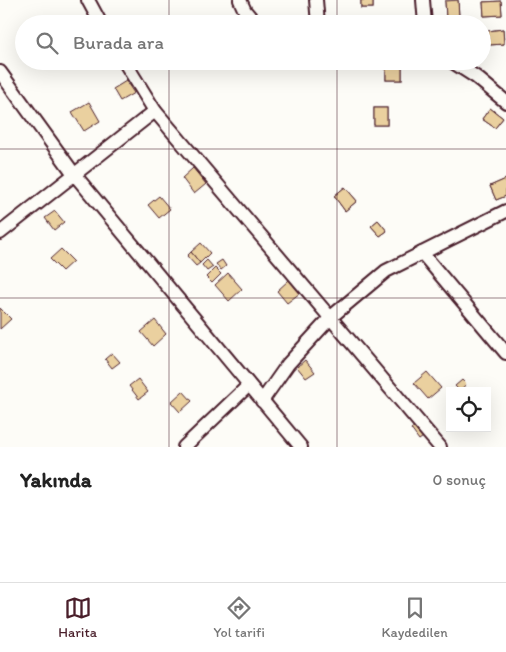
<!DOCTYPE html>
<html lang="tr">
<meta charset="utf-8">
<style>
:root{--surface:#fff;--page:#f6f6f6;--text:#222;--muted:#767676;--line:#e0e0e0;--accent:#4a1f2b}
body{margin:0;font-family:Itim,sans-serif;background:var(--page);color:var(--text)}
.controls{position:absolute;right:15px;bottom:15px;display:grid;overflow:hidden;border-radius:0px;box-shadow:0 5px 20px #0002}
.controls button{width:45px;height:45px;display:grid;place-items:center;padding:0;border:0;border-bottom:1px solid var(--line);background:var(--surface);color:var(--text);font:25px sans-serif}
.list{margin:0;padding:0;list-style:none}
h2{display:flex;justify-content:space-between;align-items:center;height:65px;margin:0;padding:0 20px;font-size:21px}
h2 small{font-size:16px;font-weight:400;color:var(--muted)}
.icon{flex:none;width:28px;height:28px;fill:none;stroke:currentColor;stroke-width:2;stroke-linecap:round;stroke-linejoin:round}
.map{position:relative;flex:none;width:506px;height:447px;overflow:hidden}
.search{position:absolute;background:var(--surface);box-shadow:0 5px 20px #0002;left:15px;right:15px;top:15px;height:55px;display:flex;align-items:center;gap:12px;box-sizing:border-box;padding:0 18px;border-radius:28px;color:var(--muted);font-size:19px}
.sheet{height:135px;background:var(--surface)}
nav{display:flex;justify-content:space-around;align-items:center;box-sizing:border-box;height:70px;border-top:1px solid var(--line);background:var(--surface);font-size:14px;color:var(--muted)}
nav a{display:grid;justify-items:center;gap:2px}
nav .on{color:var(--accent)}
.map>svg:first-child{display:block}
</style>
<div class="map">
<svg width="506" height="447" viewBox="0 0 506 447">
<rect width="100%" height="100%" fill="#fdfcf7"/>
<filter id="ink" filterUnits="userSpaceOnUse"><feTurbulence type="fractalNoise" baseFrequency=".02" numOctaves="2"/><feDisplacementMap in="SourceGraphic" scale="10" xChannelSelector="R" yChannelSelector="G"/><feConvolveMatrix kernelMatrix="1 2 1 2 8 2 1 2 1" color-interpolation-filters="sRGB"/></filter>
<g filter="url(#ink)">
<g fill="#ead09f" stroke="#4a1f2b">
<rect x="361" y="0" width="12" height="8"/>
<rect x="361" y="0" width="12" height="8"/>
<path d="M458,0L459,17L446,18L445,1Z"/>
<path d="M458,0L459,17L446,18L445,1Z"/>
<path d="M501,1L502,15L484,16L483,2Z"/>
<path d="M501,1L502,15L484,16L483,2Z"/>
<path d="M503,29L504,44L489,45L488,31Z"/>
<path d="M503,29L504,44L489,45L488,31Z"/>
<rect x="386" y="64" width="16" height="16"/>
<rect x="386" y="64" width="16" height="16"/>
<path d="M126,81L134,93L120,101L113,89Z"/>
<path d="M89,102L100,121L84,131L72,112Z"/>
<rect x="374" y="108" width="13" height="17"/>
<rect x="374" y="108" width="13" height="17"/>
<path d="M490,108L503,118L495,128L482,119Z"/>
<path d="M490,108L503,118L495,128L482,119Z"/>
<path d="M193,168L206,184L194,194L182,178Z"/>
<path d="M506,179V196L496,200L490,186Z"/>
<path d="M506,179V196L496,200L490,186Z"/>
<path d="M345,187L357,201L345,211L334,196Z"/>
<path d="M345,187L357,201L345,211L334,196Z"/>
<path d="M159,196L170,209L159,218L148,205Z"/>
<path d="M55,211L64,222L54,230L45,218Z"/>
<path d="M378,220L387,231L380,236L371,226Z"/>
<path d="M378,220L387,231L380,236L371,226Z"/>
<path d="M201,243L210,253L200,263L191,252Z"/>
<path d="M61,249L73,261L62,271L50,259Z"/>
<path d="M191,252L200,263L196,266L187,256Z"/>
<path d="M207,260L213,267L207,271L202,265Z"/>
<path d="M222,260L226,266L221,270L216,264Z"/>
<path d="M215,268L221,274L212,283L206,277Z"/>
<path d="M228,273L242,289L229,301L215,285Z"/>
<path d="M289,280L300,293L287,303L277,291Z"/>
<path d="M0,308L11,319L0,329Z"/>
<path d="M155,320L166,334L153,346L141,332Z"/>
<path d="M112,353L120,362L112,368L105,359Z"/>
<path d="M305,360L315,372L306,378L297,367Z"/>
<path d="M427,372L441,388L428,399L414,383Z"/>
<path d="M138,379L148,392L139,399L129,386Z"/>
<path d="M462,380L466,384L460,391L455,386Z"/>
<path d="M183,391L192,401L180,412L171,402Z"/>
<path d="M418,424L426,435L419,440L411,429Z"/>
</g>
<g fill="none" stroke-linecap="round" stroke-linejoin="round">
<g stroke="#4a1f2b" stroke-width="16">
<g id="street">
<path d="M88,0L101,24"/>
<path d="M240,0L245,11L256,24"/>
<path d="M316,0L318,24"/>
<path d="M423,0L425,24"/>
<path d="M124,61L155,111L440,447"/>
<path d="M451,61L476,77L506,102"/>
<path d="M0,72L74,174L301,447"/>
<path d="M0,233L155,111"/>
<path d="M422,253L506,353"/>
<path d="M262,401L288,364L331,317L386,271L506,211"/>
<path d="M184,447L249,385"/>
</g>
</g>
<use href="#street" stroke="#fdfcf7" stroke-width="12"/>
</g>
</g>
<path fill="none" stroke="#4a1f2b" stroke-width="1" stroke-opacity="0.55" d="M169,0V24M337,0V24M169,61V447M337,61V447M0,149H506M0,298H506"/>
</svg>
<div class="controls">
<button><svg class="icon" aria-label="locate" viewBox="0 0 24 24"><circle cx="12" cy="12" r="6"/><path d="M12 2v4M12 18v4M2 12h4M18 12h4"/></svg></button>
</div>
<div class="search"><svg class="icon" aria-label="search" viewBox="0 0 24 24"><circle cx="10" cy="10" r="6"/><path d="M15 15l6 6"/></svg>Burada ara</div>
</div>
<section class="sheet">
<h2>Yakında<small>0 sonuç</small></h2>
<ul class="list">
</ul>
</section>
<nav>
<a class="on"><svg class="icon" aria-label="map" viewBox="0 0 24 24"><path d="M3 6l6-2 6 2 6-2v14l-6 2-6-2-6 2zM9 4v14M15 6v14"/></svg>Harita</a>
<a><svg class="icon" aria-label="directions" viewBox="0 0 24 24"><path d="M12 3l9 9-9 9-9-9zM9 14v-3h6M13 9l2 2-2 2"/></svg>Yol tarifi</a>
<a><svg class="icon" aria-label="saved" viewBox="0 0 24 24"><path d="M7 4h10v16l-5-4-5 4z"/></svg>Kaydedilen</a>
</nav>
